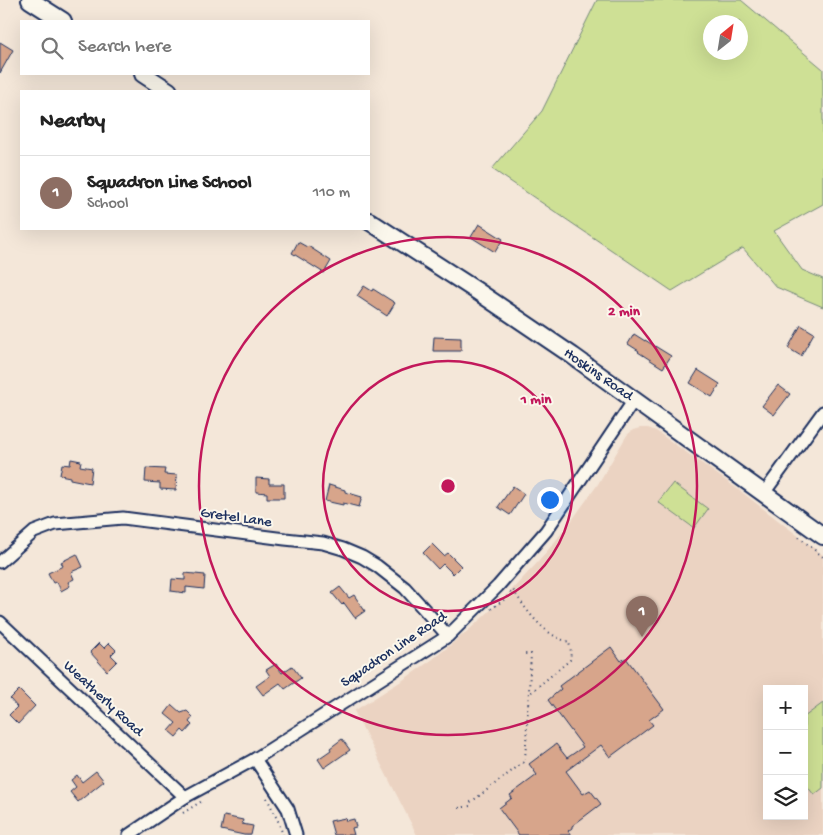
<!DOCTYPE html>
<meta charset="utf-8">
<style>
:root{--surface:#fff;--page:#f6f6f6;--text:#222;--muted:#767676;--line:#e0e0e0;--accent:#d93025}
body{margin:0;font-family:"Gochi Hand",sans-serif;background:var(--page);color:var(--text)}
.controls{position:absolute;right:15px;bottom:15px;display:grid;overflow:hidden;border-radius:0px;box-shadow:0 5px 20px #0002}
.controls button{width:45px;height:45px;display:grid;place-items:center;padding:0;border:0;border-bottom:1px solid var(--line);background:var(--surface);color:var(--text);font:25px sans-serif}
.compass{position:absolute;left:703px;top:15px;width:45px;height:45px;border-radius:50%;background:var(--surface);box-shadow:0 5px 20px #0002;rotate:30deg}
.you{position:absolute;left:549px;top:499px;width:18px;height:18px;margin:-12px;border:4px solid #fff;border-radius:50%;background:#1a73e8;box-shadow:0 0 0 8px #1a73e833}
.badge{display:grid;place-items:center;width:32px;height:32px;border-radius:50%;background:var(--accent);color:#fff;font-size:16px;font-weight:700}
.pin{position:absolute;translate:-50% -41px;filter:drop-shadow(0 1px 2px #0008)}
.pin::after{content:'';position:absolute;top:26px;width:18px;height:15px;background:inherit;clip-path:polygon(0 0,100% 0,50% 100%)}
.list{margin:0;padding:0;list-style:none}
h2{display:flex;justify-content:space-between;align-items:center;height:65px;margin:0;padding:0 20px;font-size:21px}
h2 small{font-size:16px;font-weight:400;color:var(--muted)}
.list li{display:grid;grid-template-columns:32px 1fr auto;gap:15px;align-items:center;box-sizing:border-box;height:75px;padding:0 20px;border-top:1px solid var(--line)}
.list b{display:block;font-size:19px;white-space:nowrap}
.list p{margin:0;font-size:16px;white-space:nowrap;color:var(--muted)}
.list em{font-size:16px;font-style:normal;color:var(--muted)}
.icon{flex:none;width:28px;height:28px;fill:none;stroke:currentColor;stroke-width:2;stroke-linecap:round;stroke-linejoin:round}
.map{position:relative;flex:none;width:823px;height:835px;overflow:hidden}
.search{position:absolute;background:var(--surface);box-shadow:0 5px 20px #0002;left:20px;top:20px;width:350px;height:55px;display:flex;align-items:center;gap:12px;box-sizing:border-box;padding:0 18px;border-radius:0px;color:var(--muted);font-size:19px}
.panel{position:absolute;background:var(--surface);box-shadow:0 5px 20px #0002;left:20px;top:90px;width:350px;height:140px;border-radius:0px}
.map>svg:first-child{display:block}
</style>
<div class="map">
<svg width="823" height="835" viewBox="0 0 823 835">
<rect width="100%" height="100%" fill="#f4e7d9"/>
<filter id="ink" filterUnits="userSpaceOnUse"><feTurbulence type="fractalNoise" baseFrequency=".02" numOctaves="2"/><feDisplacementMap in="SourceGraphic" scale="10" xChannelSelector="R" yChannelSelector="G"/><feConvolveMatrix kernelMatrix="1 2 1 2 8 2 1 2 1" color-interpolation-filters="sRGB"/></filter>
<g filter="url(#ink)">
<path fill="#ebd3c2" fill-rule="evenodd" d="M640,428H648L656,431L707,467L739,490L823,555V835H417L354,711L403,680L433,659L470,629L506,596L539,561L570,523L598,484L627,435L633,430ZM767,689H804V816H767Z"/>
<g fill="#cee095" stroke="#74887a" fill-rule="evenodd">
<path d="M597,0H741L823,69V204L774,231L802,270L823,279V307L776,287L743,248L672,291L492,169L542,111ZM710,22H740V52H710Z"/>
<path d="M673,483L708,509L694,528L658,502Z"/>
<path d="M823,703V788L814,795L804,782V717Z"/>
</g>
<g fill="#d7a58b" stroke="#1b2f5e">
<path d="M0,42L13,50L0,73Z"/>
<path d="M479,224L503,239L495,252L471,237Z"/>
<path d="M298,242L307,247L308,246L331,261L324,273L292,253Z"/>
<path d="M364,286L372,291L373,289L395,303L387,316L357,296Z"/>
<path d="M801,325L814,333L801,356L788,348Z"/>
<path d="M634,334L645,341V340L671,356L663,368L638,352L639,351L628,344Z"/>
<path d="M434,337L461,338V351H433Z"/>
<path d="M698,370L720,384L712,397L690,383Z"/>
<path d="M778,385L790,394L774,415L762,406Z"/>
<path d="M71,459L81,461L80,466L92,468L90,483L70,479V477L60,475L62,464L70,465Z"/>
<path d="M146,468L165,469L164,474L177,475L176,490L160,489V483L145,482Z"/>
<path d="M256,478L269,479V484H284V498H267V493L256,492Z"/>
<path d="M329,485L345,490V492L362,497L359,507L343,503V505L325,501Z"/>
<path d="M513,486L524,494L510,515L498,507Z"/>
<path d="M432,544L444,556L448,553L461,566L453,574L443,564L438,569L423,553Z"/>
<path d="M77,554L83,567L71,572L74,579L68,582L70,586L61,591L57,582L53,583L48,573L63,566L61,562Z"/>
<path d="M185,573L205,575L204,589L186,587V593L171,591L172,579L185,580Z"/>
<path d="M340,587L349,598L354,595L365,611L355,618L344,603L342,605L332,593Z"/>
<path d="M99,643L104,648L109,643L116,650L111,655L117,661L107,671L90,652Z"/>
<path d="M611,647L621,661L626,658L664,709L649,720L653,725L610,757L601,745L566,771L583,794L590,790L601,804L572,826V828L568,831L571,835H519L499,808L512,798L510,795L537,775L529,764L556,744L567,758L583,747L548,700L561,689L559,686Z"/>
<path d="M276,664L282,673L292,666L301,678L285,689L280,683L263,695L256,686L270,676L266,670Z"/>
<path d="M19,690L35,706L18,724L9,715L17,707L10,699Z"/>
<path d="M172,705L181,713L187,711L193,717L189,722L192,725L185,733L182,730L176,737L169,731L176,723L165,714Z"/>
<path d="M342,739L350,750L324,768L318,759L331,750L330,748Z"/>
<path d="M96,771L104,781L78,802L70,792L76,787L71,780L77,775L82,782Z"/>
<path d="M224,816L243,820L242,824L253,826L251,835H244L221,830Z"/>
<path d="M345,818L346,821L354,819L356,827L352,828L354,835H334L330,821Z"/>
</g>
<g fill="none" stroke-linecap="round" stroke-linejoin="round">
<g stroke="#1b2f5e" stroke-width="15">
<g id="street">
<path d="M764,493L823,412"/>
<path d="M0,562L34,532L55,524L123,518L285,539L323,543L343,549L362,557L377,566L405,588L448,636"/>
<path d="M0,622L185,797"/>
<path d="M255,759L288,809L296,835"/>
<path d="M129,835L185,797L255,759L448,636L498,586L546,531L634,400"/>
</g>
</g>
<g stroke="#1b2f5e" stroke-width="20">
<g id="secondary">
<path d="M30,0L63,21"/>
<path d="M143,74L169,91"/>
<path d="M369,221L477,291L573,356L823,536"/>
</g>
</g>
<g stroke="#1b2f5e" stroke-width="2" stroke-dasharray="1 4" stroke-linecap="butt">
<path d="M799,537L823,557"/>
<path d="M491,609L505,599L513,590C527,611 543,635 569,642L571,652L570,660L529,694"/>
<path d="M267,798L278,821L283,835"/>
<path d="M459,808L470,806L471,802L525,761L531,654H524"/>
<path d="M183,813L202,801"/>
</g>
<use href="#street" stroke="#fbf7ec" stroke-width="11"/>
<use href="#secondary" stroke="#fbf7ec" stroke-width="16"/>
</g>
</g>
<g fill="none" stroke="#c2185b" stroke-width="2.5">
<circle cx="448" cy="486" r="125"/>
<circle cx="448" cy="486" r="249"/>
</g>
<g text-anchor="middle" dominant-baseline="central" stroke-width="4" stroke-linejoin="round" paint-order="stroke">
<g font-size="15" fill="#1b2f5e" stroke="#fbf7ec">
<text transform="translate(598 375) rotate(35)">Hoskins Road</text>
<text transform="translate(236 518) rotate(8)">Gretel Lane</text>
<text transform="translate(394 650) rotate(-34)">Squadron Line Road</text>
<text transform="translate(103 699) rotate(43)">Weatherly Road</text>
</g>
</g>
<circle cx="448" cy="486" r="8" fill="#c2185b" stroke="#fbf7ec" stroke-width="2.5"/>
<g font-size="15" text-anchor="middle" font-weight="bold" fill="#c2185b" stroke="#fbf7ec" stroke-width="4" stroke-linejoin="round" paint-order="stroke">
<text x="624" y="315">2 min</text>
<text x="536" y="403">1 min</text>
</g>
</svg>
<div class="controls">
<button>+</button>
<button>−</button>
<button><svg class="icon" aria-label="layers" viewBox="0 0 24 24"><path d="M12 4l9 5-9 5-9-5zM3 14l9 5 9-5"/></svg></button>
</div>
<svg class="compass" viewBox="-18 -18 36 36"><path d="M0-13l5 13h-10z" fill="#e53935"/><path d="M0 13l5-13h-10z" fill="#767676"/></svg>
<div class="you"></div>
<div class="pin badge" style="left:642px;top:637px;background:#8d6e63">1</div>
<div class="search"><svg class="icon" aria-label="search" viewBox="0 0 24 24"><circle cx="10" cy="10" r="6"/><path d="M15 15l6 6"/></svg>Search here</div>
<section class="panel">
<h2>Nearby<small></small></h2>
<ul class="list">
<li><span class="badge" style="background:#8d6e63">1</span><div><b>Squadron Line School</b><p>School</p></div><em>110 m</em></li>
</ul>
</section>
</div>
